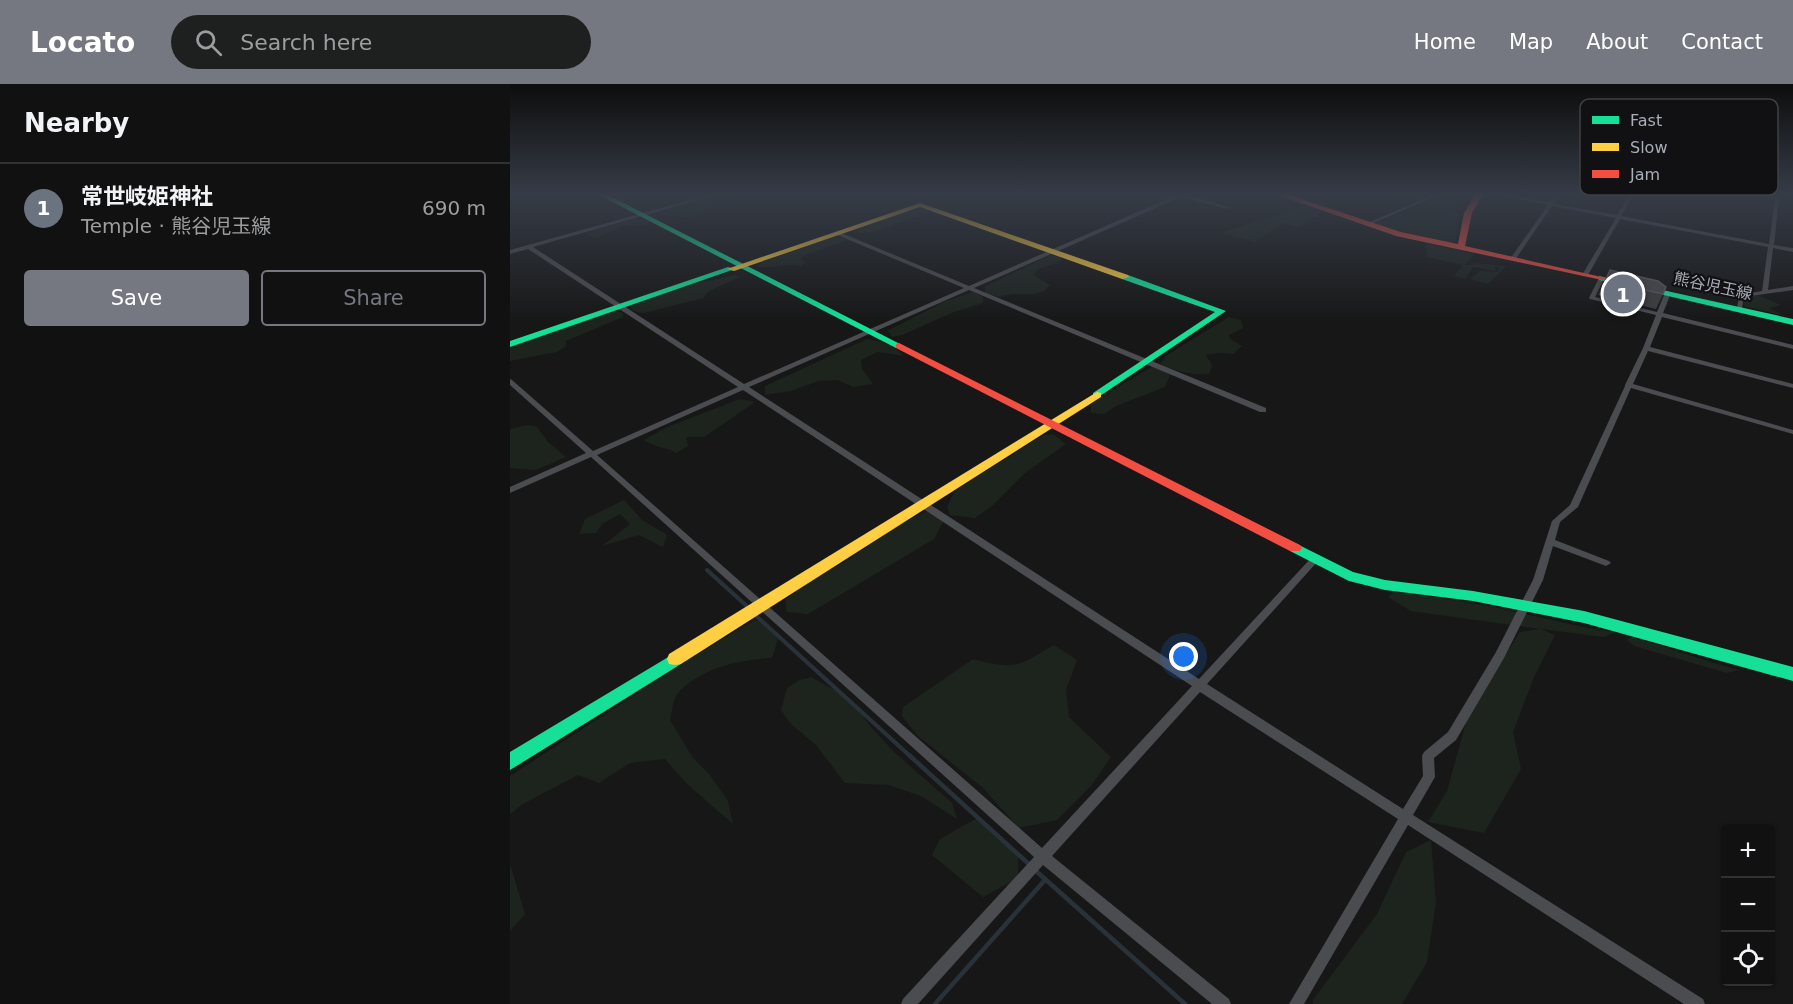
<!DOCTYPE html>
<meta charset="utf-8">
<style>
:root{--surface:#111;--page:#1e1f1f;--text:#f1f3f6;--muted:#9c9d9f;--line:#303131;--accent:#757880}
body{margin:0;font-family:"DejaVu Sans","Noto Sans JP",sans-serif;background:var(--page);color:var(--text)}
.controls{position:absolute;right:18px;bottom:18px;display:grid;overflow:hidden;border-radius:6px;box-shadow:0 2px 4px #0004}
.controls button{width:54px;height:54px;display:grid;place-items:center;padding:0;border:0;border-bottom:2px solid var(--line);background:var(--surface);color:var(--text);font:30px sans-serif}
.you{position:absolute;left:674px;top:573px;width:21px;height:21px;margin:-15px;border:4px solid #fff;border-radius:50%;background:#1a73e8;box-shadow:0 0 0 9px #1a73e833}
.badge{display:grid;place-items:center;width:39px;height:39px;border-radius:50%;background:var(--accent);color:#fff;font-size:20px;font-weight:700}
.pin{position:absolute;translate:-50% -50%;border:3px solid #fff;box-shadow:0 2px 6px #0006}
.list{margin:0;padding:0;list-style:none}
h2{display:flex;justify-content:space-between;align-items:center;height:78px;margin:0;padding:0 24px;font-size:26px}
h2 small{font-size:20px;font-weight:400;color:var(--muted)}
.list li{display:grid;grid-template-columns:39px 1fr auto;gap:18px;align-items:center;box-sizing:border-box;height:90px;padding:0 24px;border-top:2px solid var(--line)}
.list b{display:block;font-size:22px;white-space:nowrap}
.list p{margin:0;font-size:20px;white-space:nowrap;color:var(--muted)}
.list em{font-size:20px;font-style:normal;color:var(--muted)}
.actions{display:flex;gap:12px;padding:18px 24px}
.actions a{flex:1;padding:14px 0;border:2px solid var(--accent);border-radius:6px;text-align:center;font-size:21px;color:var(--accent)}
.actions .main{background:var(--accent);color:#fff}
.icon{flex:none;width:33px;height:33px;fill:none;stroke:currentColor;stroke-width:2;stroke-linecap:round;stroke-linejoin:round}
.map{position:relative;flex:none;width:1283px;height:920px;overflow:hidden}
header{display:flex;align-items:center;gap:36px;box-sizing:border-box;height:84px;padding:0 30px;background:var(--accent);color:#fff}
header strong{font-size:28px}
nav{display:flex;gap:33px;margin-inline-start:auto;font-size:21px}
.search{width:420px;height:54px;background:var(--page);display:flex;align-items:center;gap:15px;box-sizing:border-box;padding:0 21px;border-radius:33px;color:var(--muted);font-size:22px}
main{display:flex}
aside{flex:1;background:var(--surface)}
.map>svg:first-child{display:block}
</style>
<header>
<strong>Locato</strong>
<div class="search"><svg class="icon" aria-label="search" viewBox="0 0 24 24"><circle cx="10" cy="10" r="6"/><path d="M15 15l6 6"/></svg>Search here</div>
<nav><a>Home</a><a>Map</a><a>About</a><a>Contact</a></nav>
</header>
<main>
<aside>
<h2>Nearby<small></small></h2>
<ul class="list">
<li><span class="badge" style="background:#6b7280">1</span><div><b>常世岐姫神社</b><p>Temple · 熊谷児玉線</p></div><em>690 m</em></li>
</ul>
<div class="actions"><a class="main">Save</a><a>Share</a></div>
</aside>
<div class="map">
<svg width="1283" height="920" viewBox="0 0 1283 920">
<rect width="100%" height="100%" fill="#171717"/>
<g fill="#1d241e">
<path d="M212,110L233,111L200,123L188,131L179,133L148,131L156,126Z"/>
<path d="M879,110H963L956,117L936,126L949,130L946,157L940,159L864,140L911,121L928,124Z"/>
<path d="M794,122L812,128L789,143L772,139L745,158L711,149Z"/>
<path d="M412,123L418,126L417,129L365,148L345,149L350,144Z"/>
<path d="M123,135H133L138,138L137,141L113,142L87,154L76,151L79,148Z"/>
<path d="M332,153L337,156L293,172L291,175L296,178L291,182C276,178 262,186 247,182L254,177L320,154Z"/>
<path d="M916,159L964,170L955,181H963L964,179L996,182L978,200L960,195L970,187L988,188L989,184L984,182L986,187L963,183L955,195L944,192L953,181L917,173Z"/>
<path d="M541,171L551,173V177L527,186L524,191L540,201L534,207L525,210H502L489,213L475,209V202Z"/>
<path d="M226,191L230,193L199,207L193,214L134,229L124,227L119,222L174,202Z"/>
<path d="M463,208L473,213V219L444,228L392,251L383,253L377,247L434,218Z"/>
<path d="M1247,211L1271,221L1259,224L1275,232L1234,222L1235,213Z"/>
<path d="M103,226L113,229V233L56,257V262L47,268L0,277V260Z"/>
<path d="M719,233L731,236L733,244L719,251V254L732,262L723,270L708,269L696,271L702,281L699,290C681,291 667,288 650,280L657,271Z"/>
<path d="M357,255C372,258 383,260 394,272L367,268L351,276L352,285L363,300L344,303L327,296L309,297L281,307L255,311V302Z"/>
<path d="M642,283L650,284L660,291L655,303L606,322L594,330L581,329V319Z"/>
<path d="M230,315L245,318L194,353H176L178,362L166,369C154,362 148,365 134,356L157,343Z"/>
<path d="M17,341L27,343L38,358L56,373L26,386L0,384V345Z"/>
<path d="M543,350L556,360L515,389L483,421L465,434L440,431L437,423L445,406L534,351Z"/>
<path d="M114,416L132,436L157,451L153,463L129,451L92,462L120,440L110,430L92,440L86,449L69,450L75,435Z"/>
<path d="M421,425L433,438L424,455L298,530L277,528L275,516L302,494L335,478L389,441Z"/>
<path d="M885,507L980,522L1078,544L1105,548L1094,553L1031,545L1045,551L1024,593L1003,648L1011,685L974,749L918,738L937,707L959,628L1010,548L1030,545L901,527L878,513Z"/>
<path d="M245,536L254,539L268,555L262,574C229,576 191,584 168,609C163,615 162,628 160,636L183,674L200,691L218,717L223,740L177,700L155,675L120,679L89,699L68,691L13,720L0,730V692L189,569Z"/>
<path d="M1121,553C1158,563 1193,577 1230,586L1217,589L1124,562L1117,556Z"/>
<path d="M544,561L567,576L556,606L559,633L601,673L581,702L547,736L509,744L473,704L408,652L392,632L393,623L463,575C507,586 505,584 544,561Z"/>
<path d="M301,593L339,614L362,644L384,668L442,719L447,735L411,712L378,701L335,699L306,661L281,640L271,626L277,604L290,596Z"/>
<path d="M467,734L508,768V794L473,813L422,771L430,755Z"/>
<path d="M921,756L926,818L917,878L892,920H803V916L867,830L896,768Z"/>
<path d="M0,780L15,830L0,847Z"/>
</g>
<g fill="none" stroke-linecap="round" stroke-linejoin="round">
<g stroke="#2a3239" stroke-width="4">
<path d="M197,486L240,525"/>
<path d="M244,530L400,672"/>
</g>
<g stroke="#2a3239" stroke-width="4.5">
<path d="M399,671L521,782"/>
<path d="M526,787L675,920"/>
<path d="M425,920L535,796"/>
</g>
<g fill="#4b4c50" fill-rule="evenodd">
<path d="M202,110H210L23,163L234,300L454,204L325,150V148H329L459,202L666,111L665,110H675L719,123L717,125L671,113L464,204L756,324V328H750L459,206L239,303L689,595L802,473H808L810,475L808,477L697,600L893,725L913,692L912,672L914,668L938,648L986,568L1023,496L1042,437L1060,421L1115,302V301L1133,264L1146,231L1080,215L1079,214L1089,194L1094,195L1085,213L1147,228L1155,209L1158,207L1161,209L1153,229L1283,261V265L1152,233L1140,263L1283,300V304L1138,267L1123,300L1283,346V350L1121,304L1068,423L1050,438L1045,456L1099,477L1101,479L1096,482L1043,462L1033,496L994,574L946,656L924,674L925,693L903,731L1193,915L1195,920H1174L898,741L794,920H779L888,735L690,608L542,772L719,915L721,920H702L533,781L408,920H391L393,915L524,773L81,373L0,409V403L76,369L0,301V295L2,296L83,367L228,303L18,165L0,170V166ZM233,306L682,602L532,764L87,371Z"/>
<path d="M925,110H932L859,141L855,140Z"/>
<path d="M984,110H995L1040,119L1045,110H1050L1044,120L1107,131L1120,110H1124L1111,132L1259,160L1265,115L1241,110H1253L1269,113L1264,161L1283,164V168L1263,164L1258,206L1283,202V206L1234,213L1232,224L1227,225L1229,211L1252,207L1258,163L1110,135L1078,191L1073,192L1072,191L1106,134L1042,122L1005,176H1001L1000,175L1038,121Z"/>
</g>
<g fill="#16e098" fill-rule="evenodd">
<path d="M87,110H96L394,262L386,264Z"/>
<path d="M218,183L225,185L0,263V257Z"/>
<path d="M612,191H618L716,227L587,314L583,313V309L705,228L612,195Z"/>
<path d="M1089,192L1283,235V241L1089,196Z"/>
<path d="M785,459L843,488L875,496L963,507L1074,527L1283,583V597L1074,539L963,517L875,506L839,497L780,467L778,464L780,461Z"/>
<path d="M165,569L171,570L173,575L171,580L0,686V668Z"/>
</g>
<g fill="#ffcf43" fill-rule="evenodd">
<path d="M410,119L618,191L619,193L612,195L410,123L224,187L217,185Z"/>
<path d="M587,308L591,309V313L171,580L165,581L159,580L157,575L159,570Z"/>
</g>
<g fill="#f24e42" fill-rule="evenodd">
<path d="M765,110H776L891,148L948,160L954,129L966,110H973L962,129L955,162L1096,194L1092,196L886,152Z"/>
<path d="M389,259L790,461L792,464L790,467H780L386,264V260Z"/>
</g>
</g>
<path fill="#3d3d3f" d="M1100,186L1153,210L1146,225L1088,211Z"/>
<path fill="#49494c" stroke="#58595d" stroke-width="1.5" d="M1100,186L1148,197L1156,203L1153,210L1095,197Z"/>
<linearGradient id="sky" x2="0" y2="1"><stop stop-color="#0d0d0d"/><stop offset="0.46" stop-color="#363c47"/><stop offset="1" stop-color="#363c47" stop-opacity="0"/></linearGradient>
<rect width="1283" height="239" fill="url(#sky)"/>
<g text-anchor="middle" dominant-baseline="central" stroke-width="4.5" stroke-linejoin="round" paint-order="stroke">
<g font-size="16" fill="#a8adb8" stroke="#111113">
<text transform="translate(1203 202) rotate(12)">熊谷児玉線</text>
</g>
</g>
<rect x="1070" y="15" width="198" height="96" rx="9" fill="#111113" stroke="#3e4045" stroke-width="1.5"/>
<rect x="1082" y="32" width="27" height="8" fill="#16e098"/>
<rect x="1082" y="59" width="27" height="8" fill="#ffcf43"/>
<rect x="1082" y="86" width="27" height="8" fill="#f24e42"/>
<g font-size="16" fill="#a8adb8">
<text x="1120" y="42">Fast</text>
<text x="1120" y="69">Slow</text>
<text x="1120" y="96">Jam</text>
</g>
</svg>
<div class="controls">
<button>+</button>
<button>−</button>
<button><svg class="icon" aria-label="locate" viewBox="0 0 24 24"><circle cx="12" cy="12" r="6"/><path d="M12 2v4M12 18v4M2 12h4M18 12h4"/></svg></button>
</div>
<div class="you"></div>
<div class="pin badge" style="left:1113px;top:210px;background:#6b7280">1</div>
</div>
</main>
